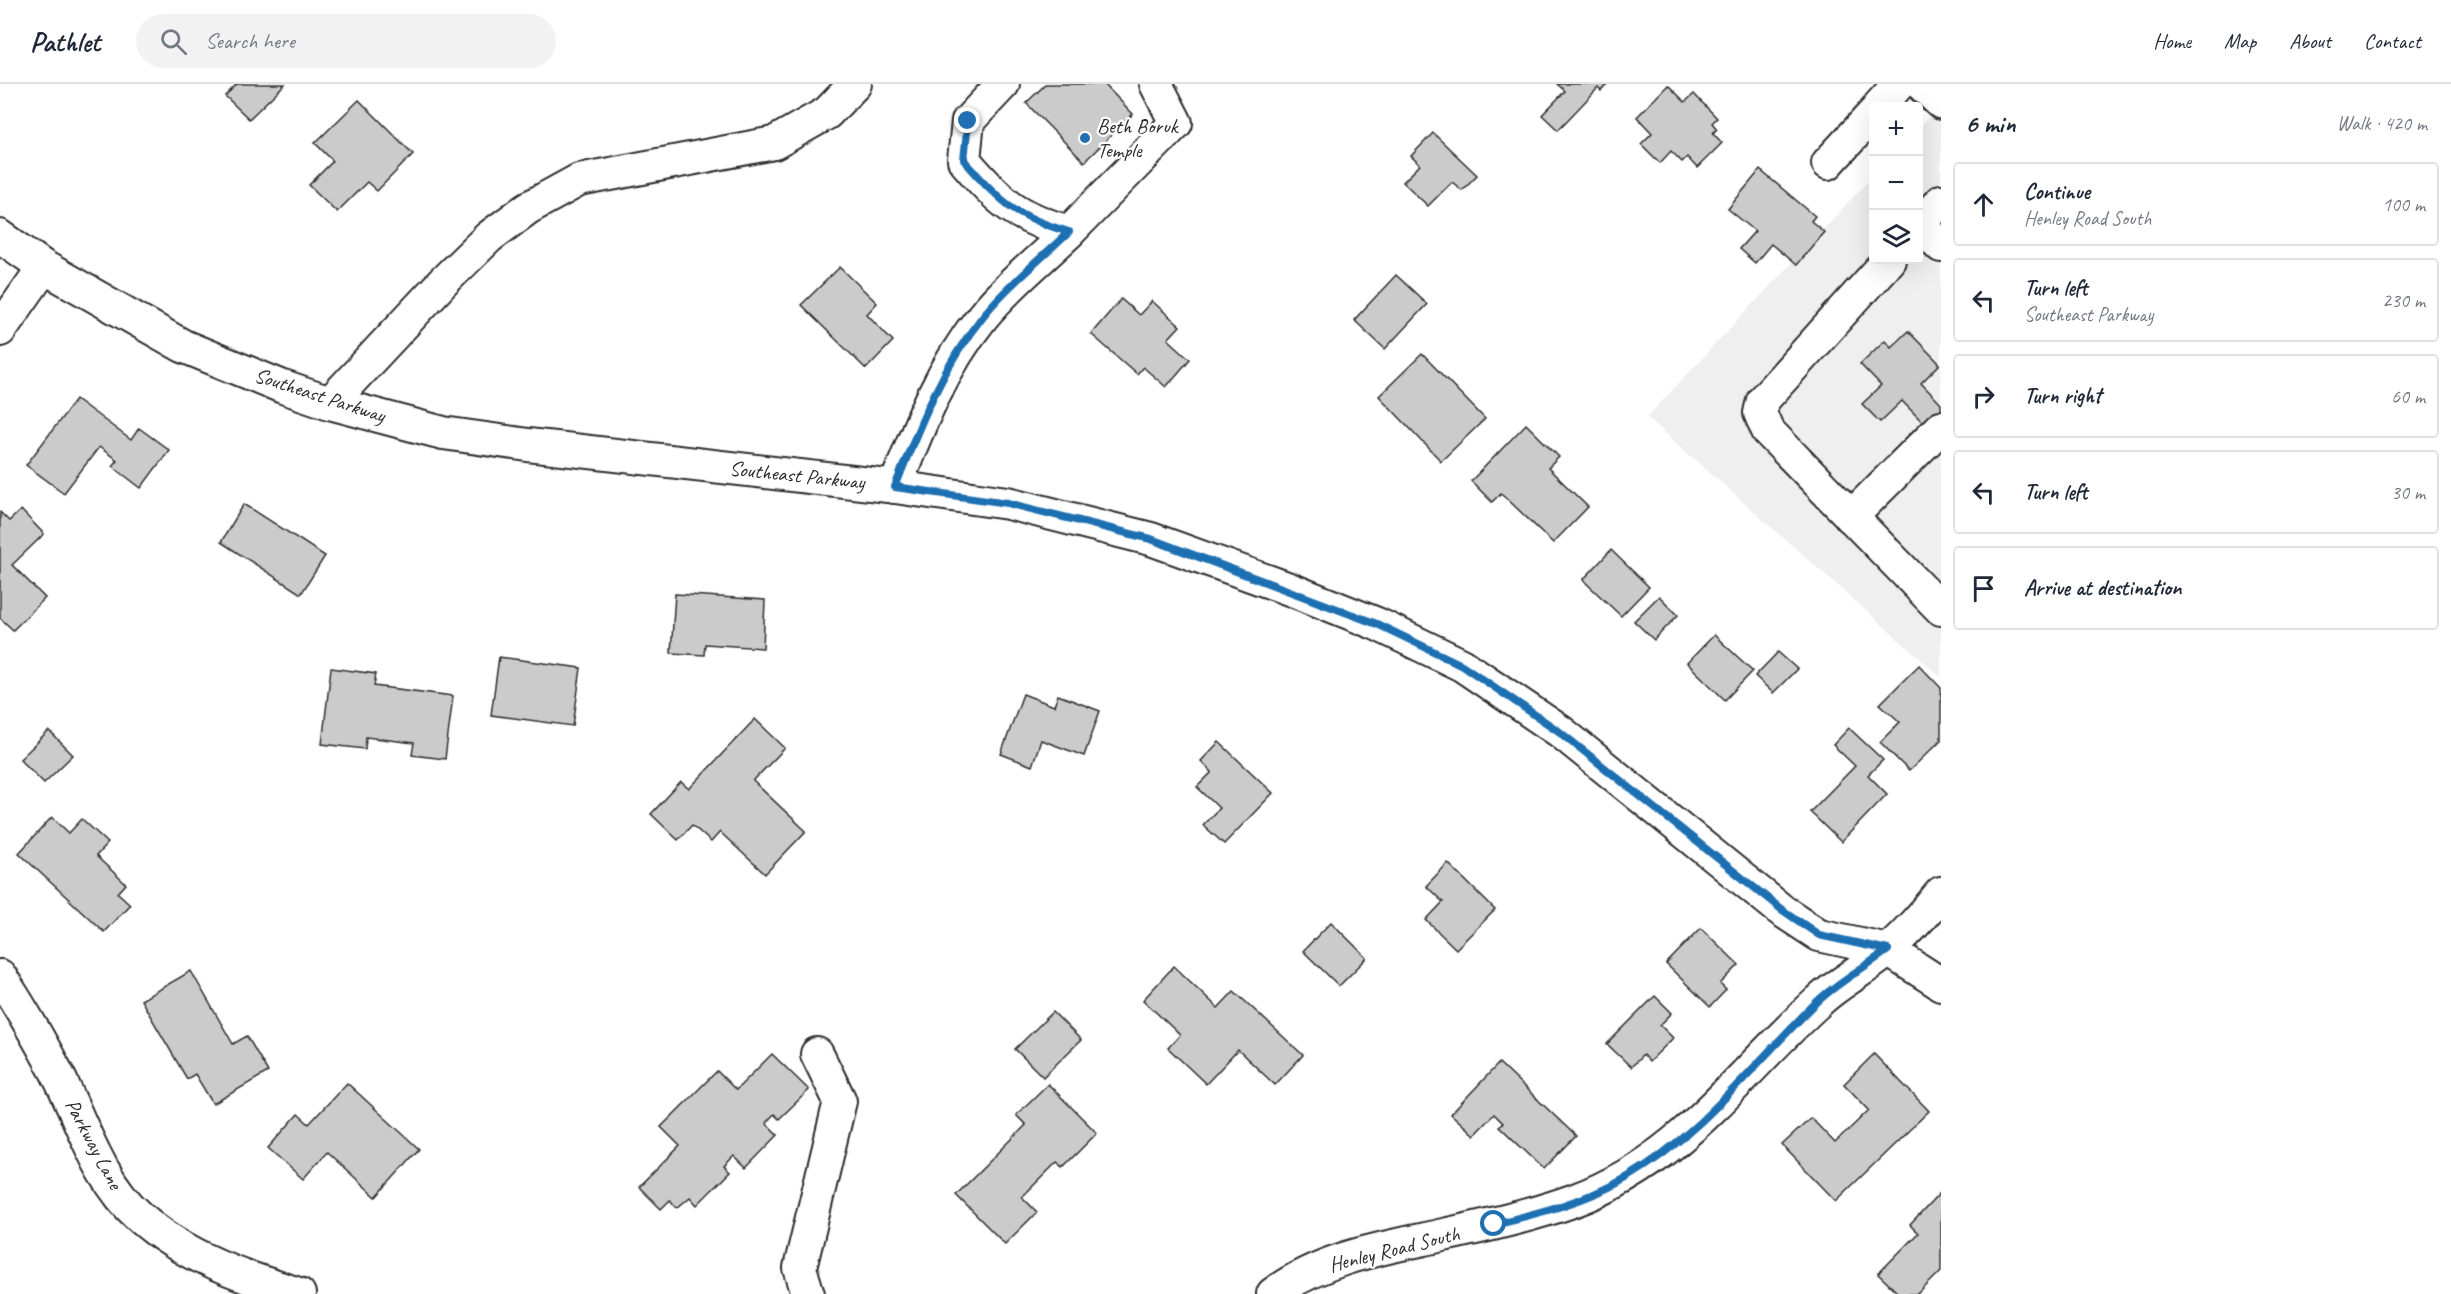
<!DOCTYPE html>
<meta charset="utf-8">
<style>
:root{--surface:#fff;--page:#f2f2f3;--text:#1f2937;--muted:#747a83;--line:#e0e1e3}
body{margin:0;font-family:Caveat,sans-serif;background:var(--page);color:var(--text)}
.controls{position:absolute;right:18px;top:18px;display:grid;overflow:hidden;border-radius:6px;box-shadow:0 6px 24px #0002}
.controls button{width:54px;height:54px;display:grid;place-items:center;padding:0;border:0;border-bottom:2px solid var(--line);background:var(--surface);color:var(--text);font:30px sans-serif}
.stop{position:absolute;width:18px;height:18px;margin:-14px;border:4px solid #1f6fb2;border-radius:50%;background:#fff}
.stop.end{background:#1f6fb2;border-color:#fff;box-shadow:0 2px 6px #0008}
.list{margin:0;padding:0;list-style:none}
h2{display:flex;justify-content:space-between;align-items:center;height:78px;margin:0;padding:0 24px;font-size:26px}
h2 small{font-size:20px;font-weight:400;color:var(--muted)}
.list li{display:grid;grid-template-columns:39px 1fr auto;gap:18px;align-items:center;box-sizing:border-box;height:84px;margin:0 12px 12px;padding:0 12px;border:2px solid var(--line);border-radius:6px}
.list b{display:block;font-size:22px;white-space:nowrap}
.list p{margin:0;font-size:20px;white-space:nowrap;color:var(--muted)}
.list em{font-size:20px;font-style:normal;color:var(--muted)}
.icon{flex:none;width:33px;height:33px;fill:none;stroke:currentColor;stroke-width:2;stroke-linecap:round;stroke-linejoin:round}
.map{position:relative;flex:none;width:1941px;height:1210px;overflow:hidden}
header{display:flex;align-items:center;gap:36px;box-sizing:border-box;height:84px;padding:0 30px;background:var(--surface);border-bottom:2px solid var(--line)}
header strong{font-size:28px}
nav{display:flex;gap:33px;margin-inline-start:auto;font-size:21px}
.search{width:420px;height:54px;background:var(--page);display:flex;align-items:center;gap:15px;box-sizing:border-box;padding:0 21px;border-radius:33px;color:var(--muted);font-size:22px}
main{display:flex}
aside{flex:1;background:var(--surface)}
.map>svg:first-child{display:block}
</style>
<header>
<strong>Pathlet</strong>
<div class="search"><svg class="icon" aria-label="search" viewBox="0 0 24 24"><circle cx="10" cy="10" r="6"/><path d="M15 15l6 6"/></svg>Search here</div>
<nav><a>Home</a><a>Map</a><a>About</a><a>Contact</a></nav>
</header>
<main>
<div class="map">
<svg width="1941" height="1210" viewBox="0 0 1941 1210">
<rect width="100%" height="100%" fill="#fff"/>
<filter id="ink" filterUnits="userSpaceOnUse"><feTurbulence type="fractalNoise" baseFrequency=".0167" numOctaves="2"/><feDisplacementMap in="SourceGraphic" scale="12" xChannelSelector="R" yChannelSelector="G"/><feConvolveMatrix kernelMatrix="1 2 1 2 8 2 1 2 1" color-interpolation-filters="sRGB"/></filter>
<g filter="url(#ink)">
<path fill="#efefef" d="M1941,20V593L1647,333L1873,92L1874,176H1918L1919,44Z"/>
<g fill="#cbcbcb" stroke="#2b2b2b" stroke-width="1.5">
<path d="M237,0H285L249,35L225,12Z"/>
<path d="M1046,0H1104L1133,30L1084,78L1026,19Z"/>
<path d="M1557,0H1608L1601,7L1598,4L1558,46L1542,31L1565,7Z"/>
<path d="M1668,1L1685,18L1694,10L1717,34L1712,39L1717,45L1713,49L1722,59L1697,84L1687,73L1682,78L1671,67L1660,79L1641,60L1652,49L1637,33Z"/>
<path d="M359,16L413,70L377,107L367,98L337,128L309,101L333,77L315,59Z"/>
<path d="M1433,49L1477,91L1462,106L1452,98L1428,122L1403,98L1420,81L1411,72Z"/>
<path d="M1760,86L1815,132L1811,137L1824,148L1796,181L1771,160L1755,179L1739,165L1755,147L1728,125Z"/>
<path d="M840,183L877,219L867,230L893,257L866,285L801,221Z"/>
<path d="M1396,191L1427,220L1385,265L1354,236Z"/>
<path d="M1121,215L1139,231L1152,217L1180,242L1168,255L1190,275L1166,303L1143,283L1137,290L1091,250Z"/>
<path d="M1908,247L1940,280L1921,299L1941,320V357L1902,317L1880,338L1862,320L1881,302L1860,280L1885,256L1891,263Z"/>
<path d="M1422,270L1485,335L1441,377L1379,312Z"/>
<path d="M76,315L131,356L139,344L169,366L141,404L112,382L117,376L99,363L64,409L26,381Z"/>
<path d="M1526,340L1559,373L1548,384L1588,423L1553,459L1501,409L1492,418L1471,397Z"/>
<path d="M244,420L325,472L301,510L221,458Z"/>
<path d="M21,426L44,450L12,481L45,514L13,546L0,534V428L9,437Z"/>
<path d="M1611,466L1649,503L1621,532L1583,496Z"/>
<path d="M675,510L765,516L763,564L705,560L704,571L671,569Z"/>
<path d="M1659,512L1678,531L1654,556L1634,537Z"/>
<path d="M1714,551L1753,587L1725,616L1687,579Z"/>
<path d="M1778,568L1797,585L1773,609L1755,592Z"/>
<path d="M499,573L581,584L573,642L491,631Z"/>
<path d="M1919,581L1941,604V656L1909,687L1880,658L1900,638L1880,620Z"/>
<path d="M331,584L376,590L374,602L453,612L445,675L412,671L414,659L366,653L365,665L322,660Z"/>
<path d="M1023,610L1054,622L1058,611L1100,627L1084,672L1041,656L1032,682L1001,670Z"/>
<path d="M755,635L785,664L753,697L806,747L765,790L720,748L711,758L692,741L678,756L651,730L681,698L689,705Z"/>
<path d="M1849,644L1883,676L1868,691L1887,710L1841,758L1810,728L1855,682L1833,661Z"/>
<path d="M49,647L73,671L44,699L20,675Z"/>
<path d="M1219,658L1273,709L1224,760L1203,741L1219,724L1197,703L1212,688L1201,677Z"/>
<path d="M52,733L69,749L82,735L108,759L96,772L126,800L118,809L130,820L104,848L19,769Z"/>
<path d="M1448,779L1495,826L1456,865L1426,836L1443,818L1426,802Z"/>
<path d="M1331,838L1367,874L1339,902L1303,867Z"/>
<path d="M1701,844L1739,881L1720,900L1726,906L1710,923L1666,880Z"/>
<path d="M1174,882L1218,924L1234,907L1303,971L1275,1001L1238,966L1206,1000L1168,964L1180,951L1143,916Z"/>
<path d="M191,887L233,960L247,952L268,988L213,1020L195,990L187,995L141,916Z"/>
<path d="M1655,912L1672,929L1660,941L1673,954L1649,978L1643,971L1631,983L1607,960Z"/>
<path d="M1053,928L1081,956L1043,993L1015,965Z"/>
<path d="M772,970L809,1006L779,1035L774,1030L766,1039L778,1051L746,1084L734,1072L724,1082L730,1088L697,1121L690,1113L677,1124L670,1116L661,1125L639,1103L680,1062L661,1043L717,987L736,1006Z"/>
<path d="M1874,970L1929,1027L1836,1117L1782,1061L1811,1034L1835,1059L1869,1026L1844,1000Z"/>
<path d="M1499,979L1576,1052L1544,1085L1499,1042L1503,1039L1494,1030L1474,1051L1451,1030Z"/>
<path d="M347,999L419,1065L376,1113L327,1068L303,1095L268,1064L298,1030L309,1040Z"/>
<path d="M1048,1000L1097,1049L1063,1083L1057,1078L1022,1113L1037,1128L1005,1160L956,1111L1026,1041L1016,1031Z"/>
<path d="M1941,1108V1187L1918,1210H1899L1878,1190L1918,1149L1910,1141Z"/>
</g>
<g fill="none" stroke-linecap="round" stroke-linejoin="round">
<g stroke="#2b2b2b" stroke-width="36">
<g id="minor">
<path d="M1003,0L968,37L964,76C999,117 1016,133 1069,148L1176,39L1156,0"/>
<path d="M1879,22L1899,0"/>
<path d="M1828,79L1874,29"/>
<path d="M1920,140L1941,162"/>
<path d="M1918,142L1941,117"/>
<path d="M0,152L44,183L183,262L283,303L330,319L443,349L528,361L888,402L1008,419L1151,455L1292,506L1377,540L1462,581L1561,648L1781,826L1819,851L1888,866L1941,900"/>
<path d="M1889,176L1763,316L1760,329L1768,347L1941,525"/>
<path d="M0,246L44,183"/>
<path d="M330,319L443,198L489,153L528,124L579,96L774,59L827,29L855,0"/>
<path d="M895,403C919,341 942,283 983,232C1008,201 1041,175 1069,148"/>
<path d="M1851,433L1941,343"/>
<path d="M0,892C20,922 39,955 56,987C81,1035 98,1096 140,1133C185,1173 242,1193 299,1210"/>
<path d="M808,1210L800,1184L840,1017L817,970"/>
<path d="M1273,1210C1321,1174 1383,1164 1439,1152C1485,1142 1531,1132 1575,1116C1682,1077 1738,990 1819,917C1840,897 1867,885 1888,866C1907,849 1925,829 1941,809"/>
</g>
</g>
<g stroke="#2b2b2b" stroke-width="38">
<path id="major" d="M1922,0L1941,18"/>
</g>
<use href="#minor" stroke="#fff" stroke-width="32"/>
<use href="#major" stroke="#fff" stroke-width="33"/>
</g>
</g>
<g fill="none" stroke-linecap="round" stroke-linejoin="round" filter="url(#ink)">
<path stroke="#1f6fb2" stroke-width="8" d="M968,37L964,76C999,117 1016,133 1069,148C1041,175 1008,201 983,232C942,283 919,342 895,403L1008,419L1151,455L1377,540L1462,581L1560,648L1781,825L1819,851L1888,866C1865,883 1838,898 1818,917C1756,977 1703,1049 1628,1093C1588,1117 1539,1129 1494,1140"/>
</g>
<circle fill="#1f6fb2" stroke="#fff" stroke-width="2" cx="1085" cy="54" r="6"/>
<g text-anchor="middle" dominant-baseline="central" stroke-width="4.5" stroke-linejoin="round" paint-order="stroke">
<g font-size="21" fill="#2b2b2b" stroke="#fff" text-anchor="start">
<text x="1097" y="42">Beth Boruk<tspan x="1097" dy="24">Temple</tspan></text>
</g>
<g font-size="21" fill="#2b2b2b" stroke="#fff">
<text transform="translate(320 311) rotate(18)">Southeast Parkway</text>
<text transform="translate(797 391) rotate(6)">Southeast Parkway</text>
<text transform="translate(94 1060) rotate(62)">Parkway Lane</text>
<text transform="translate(1394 1165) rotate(-14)">Henley Road South</text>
</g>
</g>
</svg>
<div class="controls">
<button>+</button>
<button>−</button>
<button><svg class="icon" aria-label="layers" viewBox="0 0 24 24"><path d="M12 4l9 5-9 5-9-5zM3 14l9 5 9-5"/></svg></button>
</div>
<div class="stop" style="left:1494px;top:1140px"></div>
<div class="stop end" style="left:968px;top:37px"></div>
</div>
<aside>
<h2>6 min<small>Walk · 420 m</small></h2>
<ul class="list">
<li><svg class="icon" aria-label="ahead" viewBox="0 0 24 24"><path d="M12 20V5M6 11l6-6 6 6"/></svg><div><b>Continue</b><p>Henley Road South</p></div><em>100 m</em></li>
<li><svg class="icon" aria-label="left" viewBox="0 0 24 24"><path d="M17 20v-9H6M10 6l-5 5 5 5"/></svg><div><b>Turn left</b><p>Southeast Parkway</p></div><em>230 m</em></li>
<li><svg class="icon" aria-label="right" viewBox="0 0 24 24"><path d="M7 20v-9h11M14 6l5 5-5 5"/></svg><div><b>Turn right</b></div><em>60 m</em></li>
<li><svg class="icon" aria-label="left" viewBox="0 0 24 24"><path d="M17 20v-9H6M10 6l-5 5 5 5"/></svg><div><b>Turn left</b></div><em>30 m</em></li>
<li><svg class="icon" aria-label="arrive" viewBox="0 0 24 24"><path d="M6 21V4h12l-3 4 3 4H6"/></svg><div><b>Arrive at destination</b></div></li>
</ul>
</aside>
</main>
